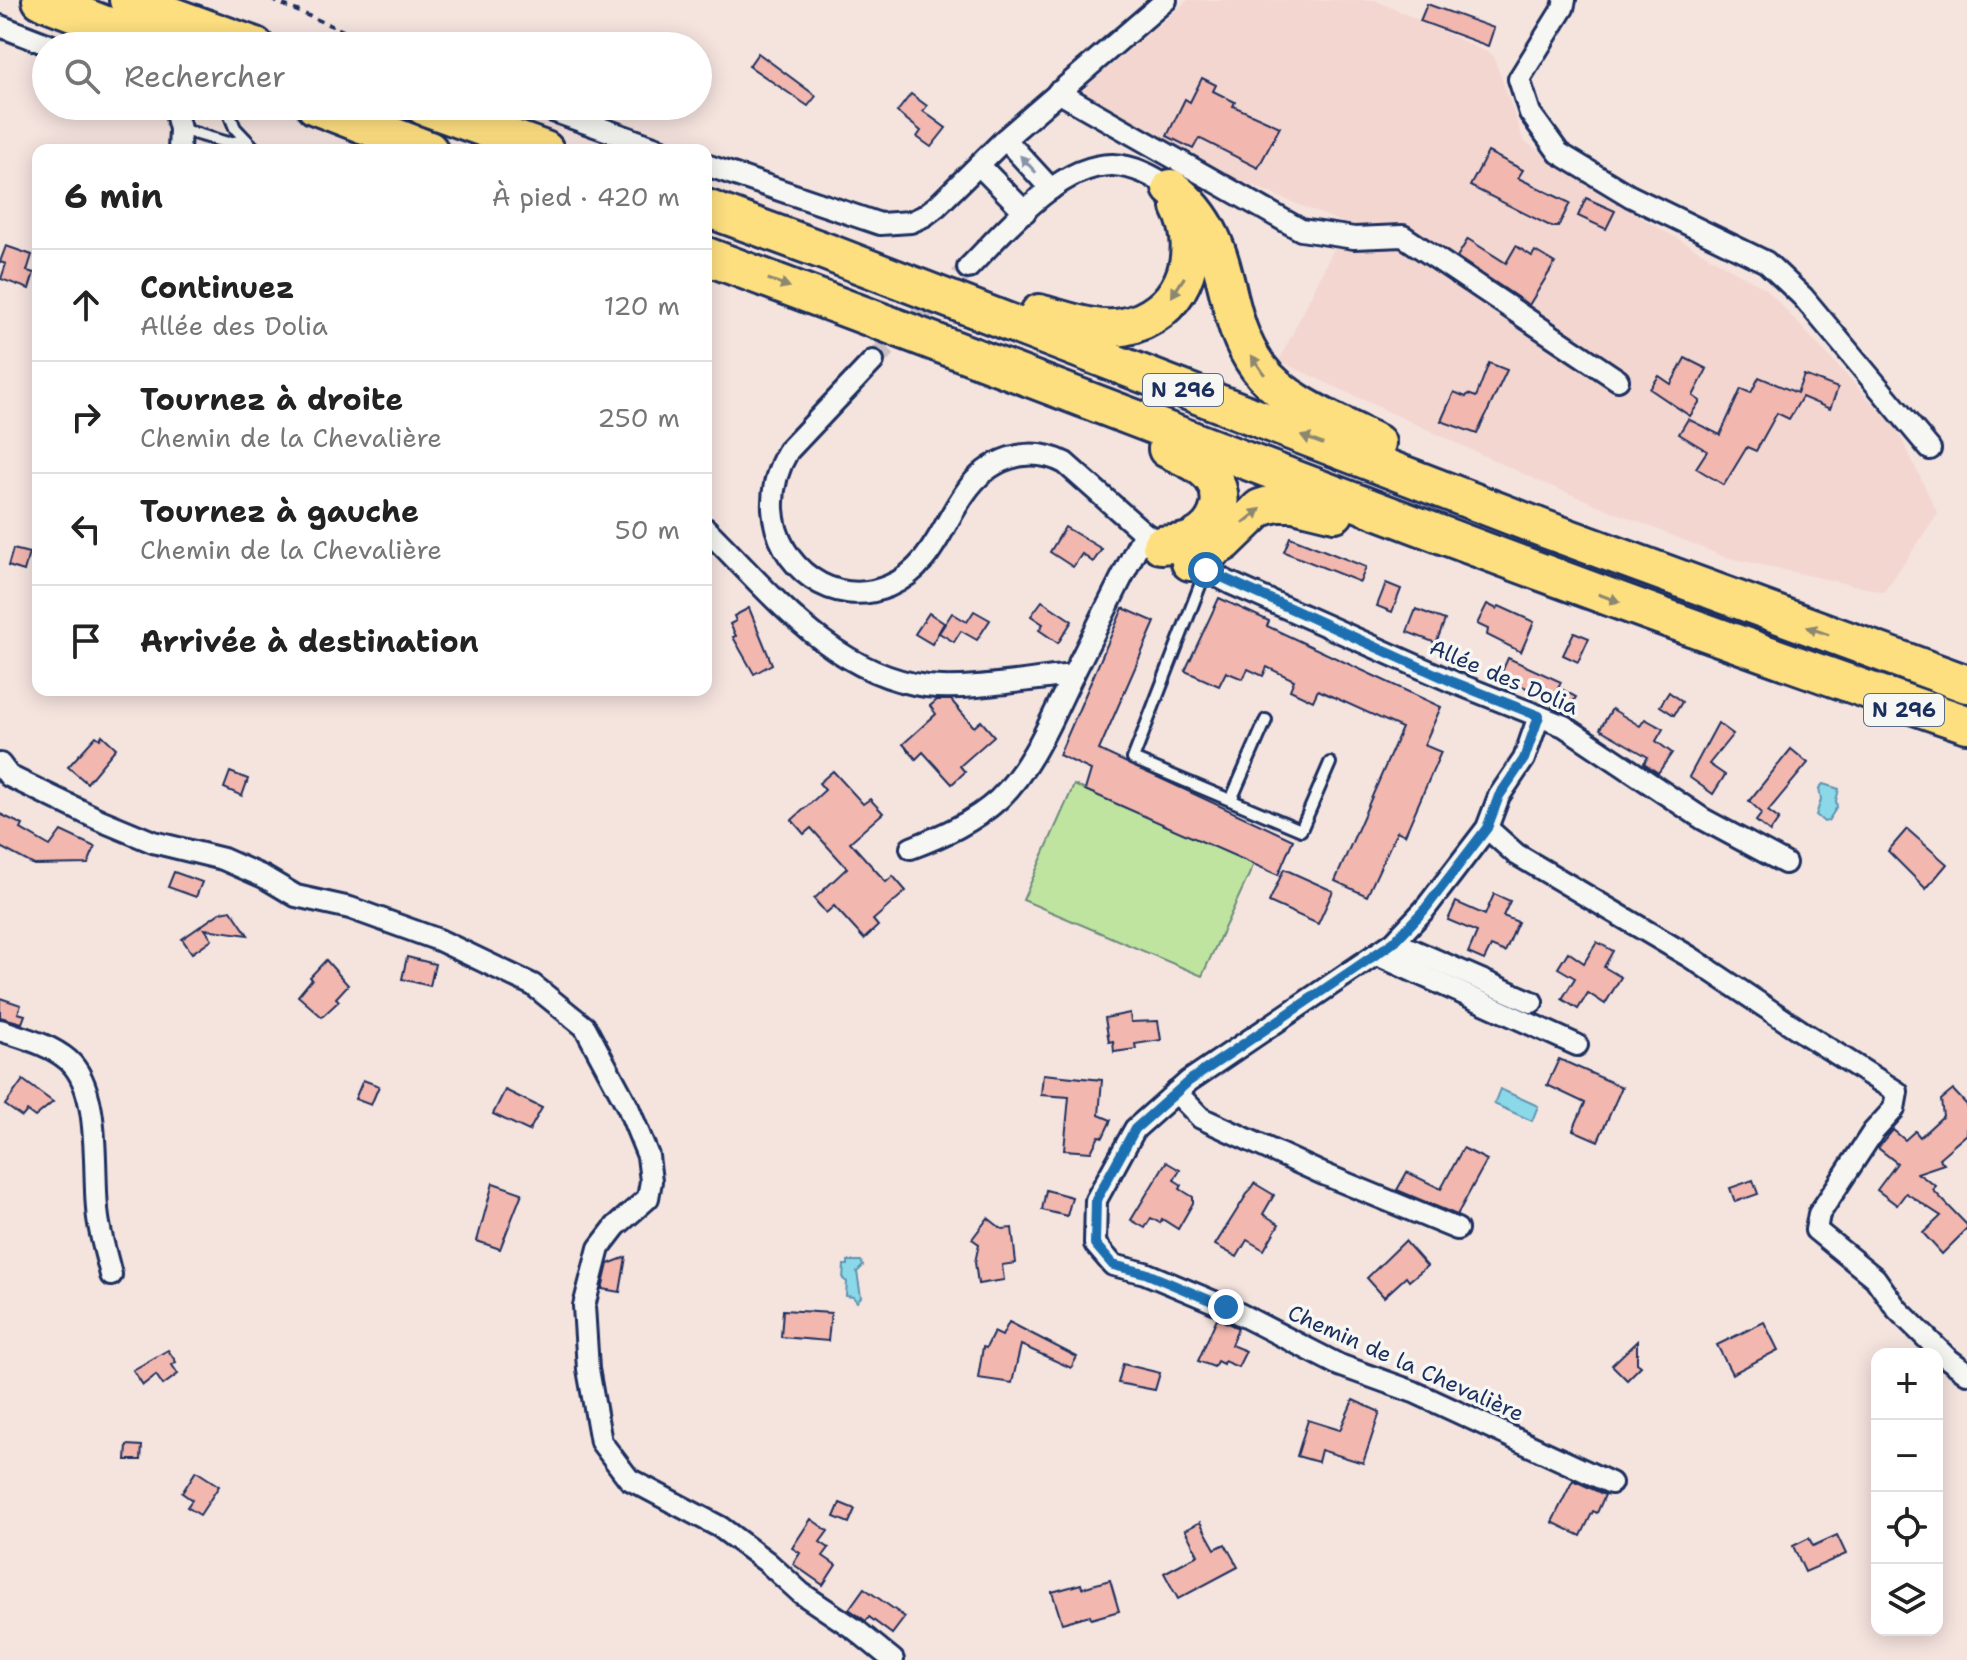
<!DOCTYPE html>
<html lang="fr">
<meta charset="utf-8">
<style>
:root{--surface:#fff;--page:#f2f2f2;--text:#222;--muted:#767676;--line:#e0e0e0}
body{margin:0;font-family:"Shantell Sans",sans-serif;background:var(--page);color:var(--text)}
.controls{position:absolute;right:24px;bottom:24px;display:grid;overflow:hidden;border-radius:16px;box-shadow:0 4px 20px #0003}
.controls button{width:72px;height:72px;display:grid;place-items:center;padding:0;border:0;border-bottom:2px solid var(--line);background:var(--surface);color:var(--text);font:40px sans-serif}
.stop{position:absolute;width:24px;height:24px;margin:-18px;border:6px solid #1f6fb2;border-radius:50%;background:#fff}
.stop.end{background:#1f6fb2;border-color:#fff;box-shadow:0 2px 8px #0008}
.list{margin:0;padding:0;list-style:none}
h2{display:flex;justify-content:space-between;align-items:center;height:104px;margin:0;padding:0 32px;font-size:34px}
h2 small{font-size:26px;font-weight:400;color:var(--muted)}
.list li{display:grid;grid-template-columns:52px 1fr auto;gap:24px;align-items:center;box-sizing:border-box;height:112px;padding:0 32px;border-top:2px solid var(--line)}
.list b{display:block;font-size:30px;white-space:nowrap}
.list p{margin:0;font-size:26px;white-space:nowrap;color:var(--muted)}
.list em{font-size:26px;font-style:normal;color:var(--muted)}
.icon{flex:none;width:44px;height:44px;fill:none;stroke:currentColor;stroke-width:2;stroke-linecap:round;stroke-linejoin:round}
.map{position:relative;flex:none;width:1967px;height:1660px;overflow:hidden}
.search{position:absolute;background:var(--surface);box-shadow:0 4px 20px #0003;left:32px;top:32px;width:680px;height:88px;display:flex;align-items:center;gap:20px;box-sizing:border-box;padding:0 28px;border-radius:44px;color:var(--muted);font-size:30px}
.panel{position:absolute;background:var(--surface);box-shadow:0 4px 20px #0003;left:32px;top:144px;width:680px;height:552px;border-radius:16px}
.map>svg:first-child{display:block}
</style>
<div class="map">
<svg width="1967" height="1660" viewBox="0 0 1967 1660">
<rect width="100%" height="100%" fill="#f5e3de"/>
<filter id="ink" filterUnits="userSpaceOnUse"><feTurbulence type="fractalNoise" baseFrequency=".0125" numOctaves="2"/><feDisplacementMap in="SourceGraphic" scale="16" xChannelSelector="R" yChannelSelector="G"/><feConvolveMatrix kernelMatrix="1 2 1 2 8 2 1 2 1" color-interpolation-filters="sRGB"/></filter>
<g filter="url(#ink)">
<path fill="#f4d6d0" d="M1188,0H1375L1493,55L1524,141L1638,216L1766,289L1897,429L1938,514L1884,592L1725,557L1541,482L1279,361L1346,224L1207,167L1081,91Z"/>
<path fill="#bfe49f" stroke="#6d8a7e" stroke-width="2" d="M1074,785L1254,864L1202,976L1023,900Z"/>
<g fill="#8ad8e8" stroke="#5e94b1" stroke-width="2">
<path d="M1823,784L1839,789L1836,801L1837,807L1828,821L1824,822L1816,815L1821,800L1819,788Z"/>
<path d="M1500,1089L1538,1106L1532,1121L1494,1104Z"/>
<path d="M848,1261H861L863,1266L857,1272L861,1297L857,1302L853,1297L846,1296L847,1282L843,1279L844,1265H848Z"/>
</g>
<g fill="#f2b7ae" stroke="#1b2f5e" stroke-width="2">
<path d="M1427,4L1494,28L1488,46L1420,21Z"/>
<path d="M758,53L816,96L808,106L749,66Z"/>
<path d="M1202,78L1216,85L1213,91L1235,102L1233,106L1280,127L1258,168L1199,138L1193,149L1167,136L1185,99L1190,102Z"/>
<path d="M911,94L927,106L923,111L946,128L931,147L917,137L921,131L897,112Z"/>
<path d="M1488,152L1523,170L1518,178L1570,203L1558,227H1552L1470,186Z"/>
<path d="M1586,198L1615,211L1606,229L1578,216Z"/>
<path d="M1468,239L1506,263L1516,246L1532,256L1535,251L1555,263L1529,305L1457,257Z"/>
<path d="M6,246L32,255L27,271L34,273L29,289L1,279L6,264L0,262Z"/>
<path d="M1685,358L1707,369L1693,396L1700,401L1690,416L1650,389L1659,376L1671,384Z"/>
<path d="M1489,363L1507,370L1477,434L1441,421L1454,392L1466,397L1468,394L1476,397Z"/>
<path d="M1804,375L1838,388L1830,409L1802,397L1789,419L1777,413L1756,451L1747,447L1724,485L1696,468L1707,451L1679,434L1688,419L1720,435L1741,389L1751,393L1759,377L1797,393Z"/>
<path d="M1065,527L1102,549L1093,562L1082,554L1073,567L1050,552Z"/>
<path d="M1290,537L1366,567L1360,582L1284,552Z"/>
<path d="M13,549L29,553L24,571L8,566Z"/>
<path d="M1386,583L1401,589L1392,612L1377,606Z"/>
<path d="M1219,598L1269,621L1267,626L1441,707L1424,745L1441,752L1405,835L1397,831L1367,896L1335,881L1402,728L1318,690L1313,701L1290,690L1294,680L1267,667L1263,676L1248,669L1243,679L1226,672L1219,686L1185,671Z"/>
<path d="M1042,601L1072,621L1058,643L1039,630L1043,624L1031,616Z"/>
<path d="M1487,604L1497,609L1499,606L1534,622L1521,652L1487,635L1488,629L1477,624Z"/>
<path d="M749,608L772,664L754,674L733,637L736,636L730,624L736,621L734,616Z"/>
<path d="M1123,608L1155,622L1099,750L1293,840L1278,875L1085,790L1091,770L1059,755Z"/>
<path d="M1416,609L1445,620L1436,643L1407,632Z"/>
<path d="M974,611L990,620L977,640L961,631L954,642L939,633L952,613L967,622Z"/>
<path d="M929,613L944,623L932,644L915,634Z"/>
<path d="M1574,632L1589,638L1578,662L1563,655Z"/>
<path d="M1508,658L1561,682L1553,700L1500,676Z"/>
<path d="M1563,690L1576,697L1566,713L1552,707Z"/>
<path d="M1669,692L1682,702L1674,715L1660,706Z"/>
<path d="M937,700H951L974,727L981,721L994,736L960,766L965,772L952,784L923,752L916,759L903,744L936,714L930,706Z"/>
<path d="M1612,709L1640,726L1645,719L1663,729L1656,741L1672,753L1658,773L1644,763L1648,757L1600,729Z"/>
<path d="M1718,723L1733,734L1709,764L1725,775L1713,794L1689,777Z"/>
<path d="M102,735L116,748L87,783L68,767L96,736L100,739Z"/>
<path d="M1791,749L1808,763L1768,811L1779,819L1770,832L1756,821L1762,813L1749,801Z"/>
<path d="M833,771L863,804L870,799L883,813L850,842L886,882L893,876L906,891L873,920L878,926L864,939L834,906L826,913L814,899L847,868L811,828L804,834L792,820L825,790L819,783Z"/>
<path d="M230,772L248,779L242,796L224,788Z"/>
<path d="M0,814L23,825L21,829L50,846L61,831L95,847L88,864L34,865L0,847Z"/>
<path d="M1907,829L1947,864L1926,889L1888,851Z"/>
<path d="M1284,869L1333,891L1318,924L1269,902Z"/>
<path d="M174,872L202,882L196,897L168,887Z"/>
<path d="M1494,894L1510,901L1503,916L1518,922L1505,952L1491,946L1484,960L1468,953L1477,932L1448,920L1456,902L1485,915Z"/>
<path d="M231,910L248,935L205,929L212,939L192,953L182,939L221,912Z"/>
<path d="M1597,942L1613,951L1604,967L1621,977L1605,1004L1588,993L1578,1009L1562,999L1575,978L1558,968L1568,952L1584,963Z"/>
<path d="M407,957L435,964L430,986L402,979Z"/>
<path d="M326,960L348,985L336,998L339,1001L322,1017L298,996L312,979L310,977Z"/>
<path d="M0,998L21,1005L18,1013L25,1015L22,1023L0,1017Z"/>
<path d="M1130,1013L1131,1022L1158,1021L1161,1040L1135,1044L1136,1049L1114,1052L1113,1041L1109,1042L1105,1018Z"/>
<path d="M1559,1059L1622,1087L1598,1141L1573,1130L1585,1103L1547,1085Z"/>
<path d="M1043,1074L1102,1080L1099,1115L1111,1120L1103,1137L1099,1136L1091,1152L1064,1150L1069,1097L1041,1095Z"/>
<path d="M23,1080L53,1102L35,1117L27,1111L22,1117L5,1105Z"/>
<path d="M363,1080L379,1086L371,1105L355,1099Z"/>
<path d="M505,1090L542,1108L529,1131L493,1114Z"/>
<path d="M1953,1090L1967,1105V1134L1939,1158L1944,1164L1917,1173L1936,1186L1933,1190L1967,1225V1229L1942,1254L1923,1233L1941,1216L1906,1193L1897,1205L1877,1190L1897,1163L1878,1148L1893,1130L1905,1140L1915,1131L1920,1137L1943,1116L1941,1100Z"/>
<path d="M1463,1148L1487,1160L1457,1215L1397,1190L1407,1172L1441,1189Z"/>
<path d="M1166,1162L1180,1170L1174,1180L1182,1185L1180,1189L1193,1197V1203L1178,1229L1162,1219L1160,1223L1151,1218L1145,1228L1131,1220Z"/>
<path d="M1753,1180L1758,1194L1735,1202L1730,1188Z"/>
<path d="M493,1183L522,1193L500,1249L477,1241Z"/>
<path d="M1254,1183L1274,1195L1263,1214L1279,1224L1264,1250L1247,1240L1237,1257L1215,1245Z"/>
<path d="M1046,1190L1072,1197L1067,1216L1042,1210Z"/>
<path d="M988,1218L1002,1229L1012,1228L1016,1263L1002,1265L1004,1280L978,1284L975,1262L979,1244L972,1239Z"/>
<path d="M1405,1241L1427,1266L1409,1281L1406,1277L1384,1297L1367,1278Z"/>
<path d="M626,1257L620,1292L602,1289L608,1264Z"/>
<path d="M783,1310L831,1313L828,1341L781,1337Z"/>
<path d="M1217,1318L1238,1328L1231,1345L1246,1351L1238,1367L1224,1361L1223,1364L1217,1361L1214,1367L1198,1361Z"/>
<path d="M1009,1322L1077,1357L1071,1368L1021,1345L1012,1383L978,1378L983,1347L986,1348L994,1332L1002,1336Z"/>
<path d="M1764,1322L1778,1350L1732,1374L1717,1345Z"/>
<path d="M1637,1341V1363L1641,1366L1627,1380L1612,1365Z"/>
<path d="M168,1350L176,1362L172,1365L178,1374L163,1385L156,1375L143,1385L133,1370Z"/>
<path d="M1123,1364L1160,1373L1155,1390L1118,1383Z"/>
<path d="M1353,1400L1380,1412L1363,1463L1321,1450L1318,1462L1297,1456L1308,1420L1340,1430Z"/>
<path d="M127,1445L142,1446L141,1460H126Z"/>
<path d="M196,1471L219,1486L200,1515L187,1507L192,1500L182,1493Z"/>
<path d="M1573,1480L1605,1495L1597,1513L1593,1511L1581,1536L1552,1522Z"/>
<path d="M840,1503L855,1509L849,1523L834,1517Z"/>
<path d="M811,1519L828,1531L820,1542L829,1548L823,1556L836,1565L823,1585L793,1564L800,1553L792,1548Z"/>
<path d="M1200,1522L1215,1549L1225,1544L1238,1567L1178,1599L1164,1573L1198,1555L1185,1530Z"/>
<path d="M1837,1535L1846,1554L1805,1572L1793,1546L1809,1538L1813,1546Z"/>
<path d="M1110,1580L1119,1611L1091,1619L1090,1615L1062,1623L1052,1592L1081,1584L1082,1588Z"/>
<path d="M864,1588L905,1617L892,1634L869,1617L866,1621L849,1609Z"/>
</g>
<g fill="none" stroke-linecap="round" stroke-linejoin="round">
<path stroke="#c9bfc4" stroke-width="20" stroke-dasharray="20 10" stroke-linecap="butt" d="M873,361L968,268"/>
<g stroke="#1b2f5e" stroke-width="16">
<g id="lane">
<path d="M226,106L235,128L256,150"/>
<path d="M180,129L228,143L246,140"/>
<path d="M1206,570L1133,759L1301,830L1330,763"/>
<path d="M1231,800L1266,720"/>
</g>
</g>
<g stroke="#1b2f5e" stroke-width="26">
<g id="street">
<path d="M1565,0L1563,8L1519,79L1530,113L1559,153L1630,196L1766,262L1803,297L1930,449"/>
<path d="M0,26L52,46"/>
<path d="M1058,92L1301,230L1354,238L1403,236L1618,380"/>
<path d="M174,106L180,129L179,150"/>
<path d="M539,106L662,150"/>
<path d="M1005,139L1051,189"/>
<path d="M706,165L880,224L911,222L924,216L937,206L1005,139L1166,0"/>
<path d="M979,165L1025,212"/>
<path d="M968,268C1004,232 1058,164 1113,165C1135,166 1153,176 1171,188"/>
<path d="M873,361L788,451C778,468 772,488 773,509C776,567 834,610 889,586C931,568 941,527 965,493C988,459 1027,444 1065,463L1144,533L1190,562L1230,583L1453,682L1564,726L1703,819L1785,863"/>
<path d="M706,529C769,591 832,674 926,686C967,691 1030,679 1073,675L1144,533"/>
<path d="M1539,716L1524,759L1499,796L1487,828L1425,909L1394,942L1189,1081L1135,1129L1096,1200L1095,1244L1113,1265L1145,1273L1226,1307L1339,1365L1414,1392L1611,1483"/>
<path d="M0,764L9,776L100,820L153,842L223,859L264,877L296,896L350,908L439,940L533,985L585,1027L628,1107L648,1156L651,1181L648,1198L616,1226L599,1248L584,1306L588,1369L601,1442L629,1479L720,1527L767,1562L801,1593L856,1630L893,1660"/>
<path d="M1487,828L1516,854L1690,957L1807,1035L1897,1092L1894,1109L1873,1132L1819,1214L1816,1230L1875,1278L1897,1309L1947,1358L1967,1373"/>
<path d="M911,848C942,836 974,822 999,799C1033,766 1052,717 1073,675"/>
<path d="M1394,942L1532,1002"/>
<path d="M1377,955L1577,1045"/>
<path d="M0,1030C23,1038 49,1044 68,1060C101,1089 93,1167 97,1208C98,1230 106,1253 111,1275"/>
<path d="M1176,1092L1201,1118L1321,1173L1457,1229"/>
</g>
</g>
<g stroke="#1b2f5e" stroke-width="42">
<g id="highway">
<path d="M41,0L160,46"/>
<path d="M128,0L255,46"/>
<path d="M315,106L429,150"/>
<path d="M423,106L545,150"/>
<path d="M1171,188C1239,240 1215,308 1258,367C1285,404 1338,423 1377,443"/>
<path d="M706,208L824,251L1542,528L1967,684"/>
<path d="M706,256C1127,412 1542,580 1967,724"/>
<path d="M1039,313C1066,320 1095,332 1123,327C1180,316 1205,257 1180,207"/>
<path d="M1161,545C1172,544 1183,544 1193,539C1220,526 1230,492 1206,471C1196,461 1180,456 1167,449"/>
<path d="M1190,562L1225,542L1260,508L1276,503H1294L1335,513"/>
</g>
</g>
<path stroke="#1b2f5e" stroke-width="4" stroke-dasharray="6 6" stroke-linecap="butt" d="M272,0L378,46"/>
<use href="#lane" stroke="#f6f6f2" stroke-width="10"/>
<use href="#street" stroke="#f6f6f2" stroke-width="20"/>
<use href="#highway" stroke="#fedf80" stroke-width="36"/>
</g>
<defs><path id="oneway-solid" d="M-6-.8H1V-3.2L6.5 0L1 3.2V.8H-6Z" transform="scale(2)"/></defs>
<use fill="#8892a8" href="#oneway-solid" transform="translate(1028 164) rotate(-133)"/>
<g fill="#8c876f">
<use href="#oneway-solid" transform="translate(779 283) rotate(20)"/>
<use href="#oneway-solid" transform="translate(1178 287) rotate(123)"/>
<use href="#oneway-solid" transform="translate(1258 365) rotate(-124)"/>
<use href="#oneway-solid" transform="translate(1312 440) rotate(-159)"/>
<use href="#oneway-solid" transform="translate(1252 516) rotate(-39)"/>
<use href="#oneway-solid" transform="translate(1609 598) rotate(20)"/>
<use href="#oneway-solid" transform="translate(1818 631) rotate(-160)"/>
</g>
</g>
<g fill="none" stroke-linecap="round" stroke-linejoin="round" filter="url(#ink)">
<path stroke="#1f6fb2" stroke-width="10" d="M1206,570L1453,682L1539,716L1524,759L1499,796L1487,828L1425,909L1394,942L1189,1081L1135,1129L1096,1200L1095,1244L1113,1265L1145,1273L1226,1307"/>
</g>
<g text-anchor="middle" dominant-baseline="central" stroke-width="7" stroke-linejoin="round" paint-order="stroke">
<g fill="#f6f6f2" stroke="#5d6b8a" stroke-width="2">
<rect x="1143" y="374" width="80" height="32" rx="6"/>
<rect x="1864" y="694" width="80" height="32" rx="6"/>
</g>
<g font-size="20" font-weight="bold" fill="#1b2f5e">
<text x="1183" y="390">N 296</text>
<text x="1904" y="710">N 296</text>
</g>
<g font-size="22" fill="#1b2f5e" stroke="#f6f6f2">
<text transform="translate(1504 677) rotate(23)">Allée des Dolia</text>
<text transform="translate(1406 1363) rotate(24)">Chemin de la Chevalière</text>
</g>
</g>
</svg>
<div class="controls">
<button>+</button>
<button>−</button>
<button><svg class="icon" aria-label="locate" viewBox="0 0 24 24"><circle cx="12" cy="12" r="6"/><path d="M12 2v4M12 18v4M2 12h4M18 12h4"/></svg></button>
<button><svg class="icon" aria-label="layers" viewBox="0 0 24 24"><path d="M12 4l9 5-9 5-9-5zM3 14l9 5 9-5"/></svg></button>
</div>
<div class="stop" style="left:1206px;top:570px"></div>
<div class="stop end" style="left:1226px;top:1307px"></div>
<div class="search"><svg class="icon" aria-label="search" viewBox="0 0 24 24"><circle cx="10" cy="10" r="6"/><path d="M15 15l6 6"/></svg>Rechercher</div>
<section class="panel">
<h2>6 min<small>À pied · 420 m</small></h2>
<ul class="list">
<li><svg class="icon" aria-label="ahead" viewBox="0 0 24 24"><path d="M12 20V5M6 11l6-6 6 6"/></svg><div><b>Continuez</b><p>Allée des Dolia</p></div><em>120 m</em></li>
<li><svg class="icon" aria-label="right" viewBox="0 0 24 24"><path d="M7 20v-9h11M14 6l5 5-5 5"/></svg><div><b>Tournez à droite</b><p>Chemin de la Chevalière</p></div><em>250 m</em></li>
<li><svg class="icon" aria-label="left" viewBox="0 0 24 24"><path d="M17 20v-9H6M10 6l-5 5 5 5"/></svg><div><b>Tournez à gauche</b><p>Chemin de la Chevalière</p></div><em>50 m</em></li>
<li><svg class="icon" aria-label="arrive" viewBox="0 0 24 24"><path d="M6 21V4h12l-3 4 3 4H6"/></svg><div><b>Arrivée à destination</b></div></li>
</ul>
</section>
</div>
